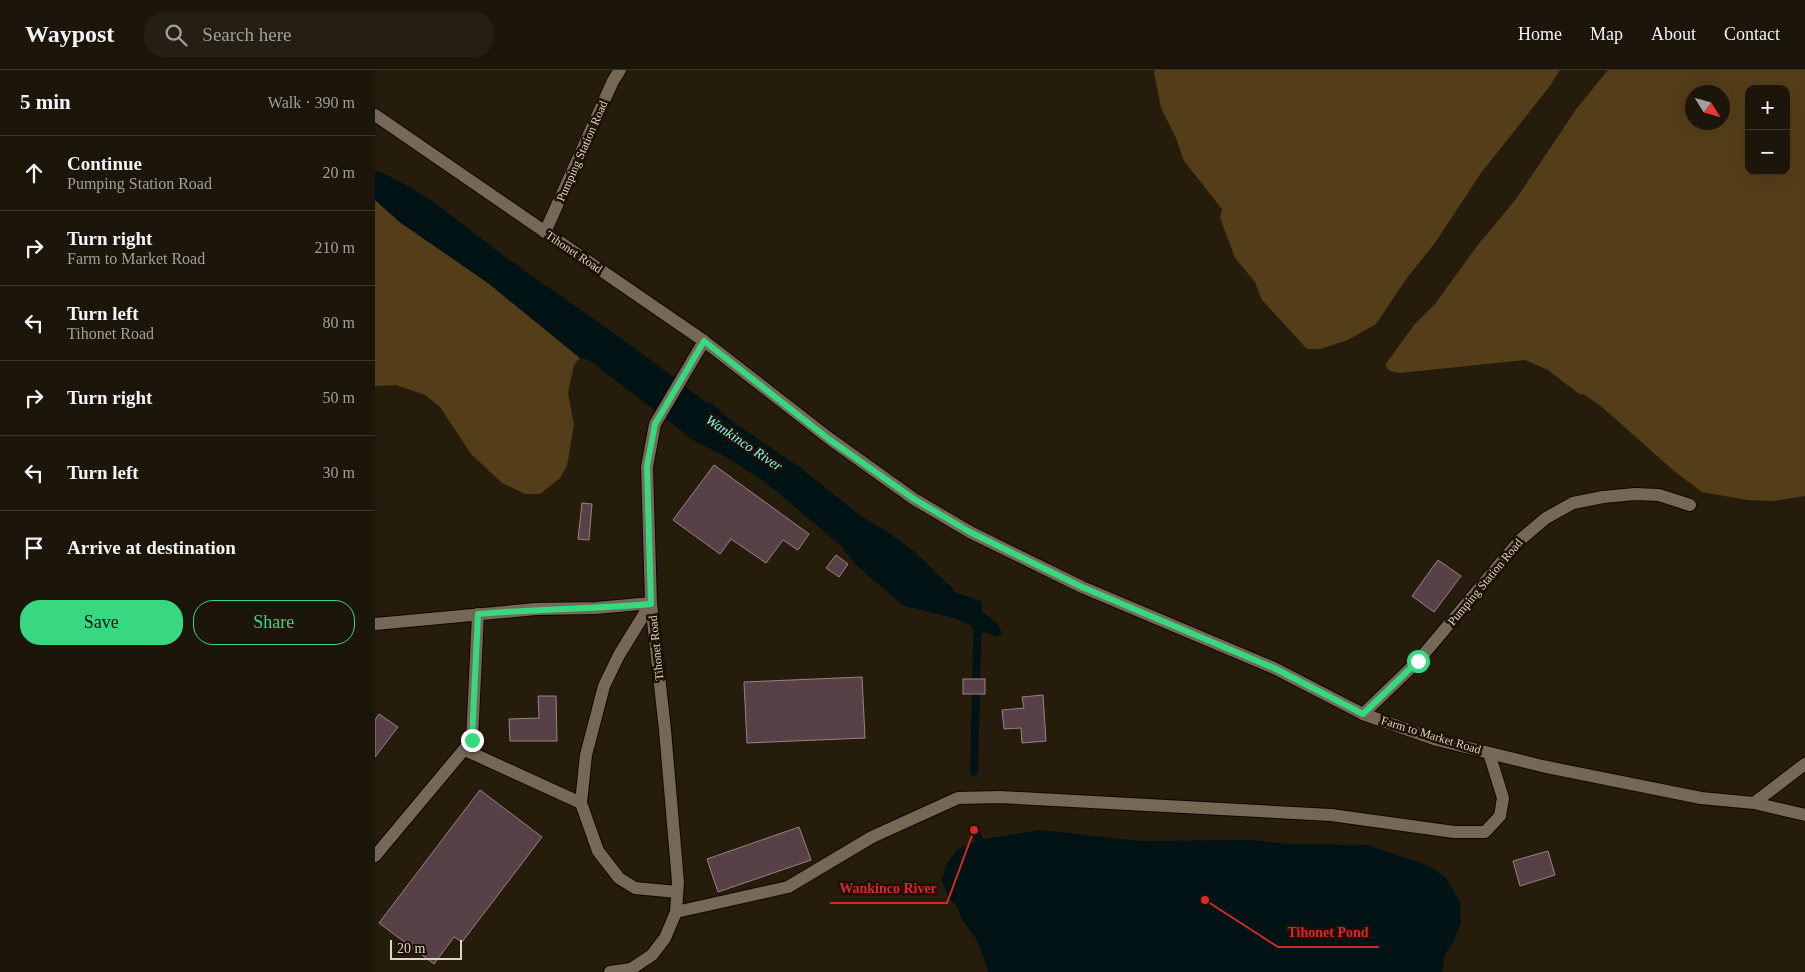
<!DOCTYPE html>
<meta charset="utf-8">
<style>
:root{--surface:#1c1509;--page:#251e12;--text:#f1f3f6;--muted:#a09f9c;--line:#3a342a;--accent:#37d880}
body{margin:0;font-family:Georgia,serif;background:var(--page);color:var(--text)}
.controls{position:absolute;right:15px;top:15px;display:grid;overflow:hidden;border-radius:10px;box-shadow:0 5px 20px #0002}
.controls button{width:45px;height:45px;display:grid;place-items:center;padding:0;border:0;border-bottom:1px solid var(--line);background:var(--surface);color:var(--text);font:25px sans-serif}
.compass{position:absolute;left:1310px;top:15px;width:45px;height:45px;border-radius:50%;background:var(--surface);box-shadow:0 5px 20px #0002;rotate:127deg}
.scale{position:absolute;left:15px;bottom:12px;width:72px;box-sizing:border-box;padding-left:5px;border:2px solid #ddd5cb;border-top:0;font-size:14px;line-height:18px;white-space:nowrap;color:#ddd5cb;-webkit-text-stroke:4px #1d1204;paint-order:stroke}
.stop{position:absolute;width:15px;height:15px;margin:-11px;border:4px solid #37d880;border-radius:50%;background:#fff}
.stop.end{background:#37d880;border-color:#fff;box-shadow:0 1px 5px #0008}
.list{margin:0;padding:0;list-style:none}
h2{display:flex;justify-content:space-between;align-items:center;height:65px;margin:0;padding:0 20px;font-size:21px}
h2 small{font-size:16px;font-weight:400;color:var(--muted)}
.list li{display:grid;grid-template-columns:32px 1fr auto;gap:15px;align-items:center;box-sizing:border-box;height:75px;padding:0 20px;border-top:1px solid var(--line)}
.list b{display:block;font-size:19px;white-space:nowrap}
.list p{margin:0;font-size:16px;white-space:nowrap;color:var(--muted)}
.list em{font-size:16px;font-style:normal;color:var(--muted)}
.actions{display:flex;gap:10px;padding:15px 20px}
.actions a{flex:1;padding:11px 0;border:1px solid var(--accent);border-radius:20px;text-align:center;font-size:18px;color:var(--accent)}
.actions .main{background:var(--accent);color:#111}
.icon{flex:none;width:28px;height:28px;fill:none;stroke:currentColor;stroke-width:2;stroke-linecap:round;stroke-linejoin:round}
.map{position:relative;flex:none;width:1430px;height:902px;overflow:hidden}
header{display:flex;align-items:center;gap:30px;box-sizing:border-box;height:70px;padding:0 25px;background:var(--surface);border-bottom:1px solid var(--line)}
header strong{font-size:24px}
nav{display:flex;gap:28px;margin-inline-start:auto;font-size:18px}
.search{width:350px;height:45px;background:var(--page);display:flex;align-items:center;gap:12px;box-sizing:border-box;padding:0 18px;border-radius:20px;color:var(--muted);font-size:19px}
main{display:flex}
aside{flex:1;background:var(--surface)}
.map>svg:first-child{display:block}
</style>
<header>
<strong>Waypost</strong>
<div class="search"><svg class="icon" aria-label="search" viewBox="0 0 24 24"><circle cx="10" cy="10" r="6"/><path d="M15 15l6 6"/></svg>Search here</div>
<nav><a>Home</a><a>Map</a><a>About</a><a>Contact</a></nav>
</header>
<main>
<aside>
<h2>5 min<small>Walk · 390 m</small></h2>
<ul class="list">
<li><svg class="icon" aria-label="ahead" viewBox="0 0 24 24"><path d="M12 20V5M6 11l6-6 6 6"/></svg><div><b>Continue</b><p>Pumping Station Road</p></div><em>20 m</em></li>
<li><svg class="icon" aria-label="right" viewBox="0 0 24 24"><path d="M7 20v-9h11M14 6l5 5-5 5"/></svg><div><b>Turn right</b><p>Farm to Market Road</p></div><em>210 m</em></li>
<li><svg class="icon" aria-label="left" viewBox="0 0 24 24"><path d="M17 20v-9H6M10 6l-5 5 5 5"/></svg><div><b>Turn left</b><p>Tihonet Road</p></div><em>80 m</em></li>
<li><svg class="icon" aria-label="right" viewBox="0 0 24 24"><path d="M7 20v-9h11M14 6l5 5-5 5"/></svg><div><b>Turn right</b></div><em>50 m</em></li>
<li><svg class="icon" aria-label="left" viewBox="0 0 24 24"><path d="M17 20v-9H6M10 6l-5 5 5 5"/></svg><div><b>Turn left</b></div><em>30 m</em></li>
<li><svg class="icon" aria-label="arrive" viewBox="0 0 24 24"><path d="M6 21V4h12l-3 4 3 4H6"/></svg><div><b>Arrive at destination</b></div></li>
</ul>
<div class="actions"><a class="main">Save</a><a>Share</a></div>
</aside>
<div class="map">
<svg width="1430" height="902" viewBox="0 0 1430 902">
<rect width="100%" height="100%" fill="#261c0c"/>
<g fill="#543d19" fill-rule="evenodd">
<path d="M780,0H1185L1175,16L1106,103L1060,173L1032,208L1001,254L973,270L945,279H932L887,230L880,212L860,188L845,148L847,139L809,91L801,68L786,38L779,3Z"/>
<path d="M1233,0H1430V426L1398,431L1372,430L1327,422L1299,401L1227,337L1210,325L1204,324L1173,300L1150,290L1025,303L1015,301L1010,295L1039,255L1060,234L1102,176L1141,129L1202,38ZM1374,19H1411V101H1374ZM1318,22H1348V52H1318Z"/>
<path d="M0,130L26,153L113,213L205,288L199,295L193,323L199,355L192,396L185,408L165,424H150L127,413L96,384L65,337L50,325L21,315L0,316Z"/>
</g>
<g fill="#011314">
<path d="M0,100C53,121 93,161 139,193C203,239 269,282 330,332L336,333L358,352L427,399L487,447L510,460L541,483L578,519L581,525L588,530H592L623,554L627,564L620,567L613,563H604L595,555L579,548L529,536L481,495L466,476L389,411L346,384L318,370L214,290L205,288L113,213L26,153L0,130Z"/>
<path d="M665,760L765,771L875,770L914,774L992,775L1054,796L1071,808L1085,832L1086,852L1078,873L1070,884L1067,902H613L612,897L602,870L588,851L582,836L574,829L567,810L571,795L582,780L604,770Z"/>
</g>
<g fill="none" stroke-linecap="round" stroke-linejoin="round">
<g stroke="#011314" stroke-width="8">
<path d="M575,525L603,534L599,702"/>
<path d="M599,760L610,779"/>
</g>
</g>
<g fill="#574147" stroke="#9a8188">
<path d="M339,395L434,464L423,480L408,470L391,493L356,469L345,484L298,450Z"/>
<path d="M207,433L217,434L214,470L203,469Z"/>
<path d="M461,485L473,494L464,507L451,498Z"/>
<path d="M1063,490L1086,506L1059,542L1037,526Z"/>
<path d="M487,607L490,668L372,673L369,612Z"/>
<rect x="588" y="609" width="22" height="15"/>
<path d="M668,625L671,671L647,673L646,658L629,659L627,640L649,638L647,627Z"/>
<path d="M163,626H181L182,671H135L134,649L164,648Z"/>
<path d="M4,644L23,657L0,687V650Z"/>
<path d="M105,720L167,767L87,872L79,867L59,894L4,853Z"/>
<path d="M424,757L436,790L343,822L332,789Z"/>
<path d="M1173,781L1180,805L1145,816L1138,791Z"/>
</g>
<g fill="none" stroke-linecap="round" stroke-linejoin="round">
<g stroke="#0f0600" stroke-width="14">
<g id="minor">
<path d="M0,45L329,271L280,354L272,397L276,533L290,660L303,812L301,842L290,868L277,885L256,899L235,902"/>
<path d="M170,162L238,11L245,0"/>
<path d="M329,271L455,369L539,429L595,462L707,517L899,598L988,644L1062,670L1167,696L1326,728L1379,733L1430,745"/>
<path d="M276,533L244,585L229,616L211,685L206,733L223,781L244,808L260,818L302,822"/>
<path d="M0,554L161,539L221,538L276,533"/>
<path d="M988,644L1043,591L1145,470L1171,448L1198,433L1228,427L1260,424L1284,425L1315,435"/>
<path d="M90,680L206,733"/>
<path d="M1379,733L1430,694"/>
<path d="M0,786L97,670L103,544"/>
<path d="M301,842L413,817L497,767L583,728L625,727L956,745L1079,762H1110L1125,746L1128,728L1114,683"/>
</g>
</g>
<use href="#minor" stroke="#756856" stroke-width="12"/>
</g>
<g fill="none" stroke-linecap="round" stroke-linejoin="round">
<path stroke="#37d880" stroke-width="6" d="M97,670L103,544C161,539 218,539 276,534L272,396L280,354L329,271L455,370L539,429L595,462L707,517L899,598L988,644L1043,591"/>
</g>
<g text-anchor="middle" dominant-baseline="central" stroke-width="5" stroke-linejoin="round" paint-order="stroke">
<g font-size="12" fill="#ddd5cb" stroke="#1d1204">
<text transform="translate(207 81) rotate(-66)">Pumping Station Road</text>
<text transform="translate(199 182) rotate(34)">Tihonet Road</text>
<text transform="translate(1110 512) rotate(-50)">Pumping Station Road</text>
<text transform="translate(281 578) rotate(-96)">Tihonet Road</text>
<text transform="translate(1056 665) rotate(17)">Farm to Market Road</text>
</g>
<g font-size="14" font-style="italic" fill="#89f5f7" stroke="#1d1204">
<text transform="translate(369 373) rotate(34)">Wankinco River</text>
</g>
</g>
<path fill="none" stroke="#d62828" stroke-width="2" d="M599 760L572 833H455M830 830L903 877H1004"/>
<g fill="#d62828" stroke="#1d1204" stroke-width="2">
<circle cx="599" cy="760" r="5"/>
<circle cx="830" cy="830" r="5"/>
</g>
<g font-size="14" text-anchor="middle" font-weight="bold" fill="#d62828" stroke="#1d1204" stroke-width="5" stroke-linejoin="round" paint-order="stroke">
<text x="513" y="823">Wankinco River</text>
<text x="953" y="867">Tihonet Pond</text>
</g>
</svg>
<div class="controls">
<button>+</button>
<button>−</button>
</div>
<svg class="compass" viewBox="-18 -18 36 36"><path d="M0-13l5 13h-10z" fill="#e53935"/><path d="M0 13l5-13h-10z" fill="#a09f9c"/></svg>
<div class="scale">20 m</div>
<div class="stop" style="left:1043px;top:591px"></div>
<div class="stop end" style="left:97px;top:670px"></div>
</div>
</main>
